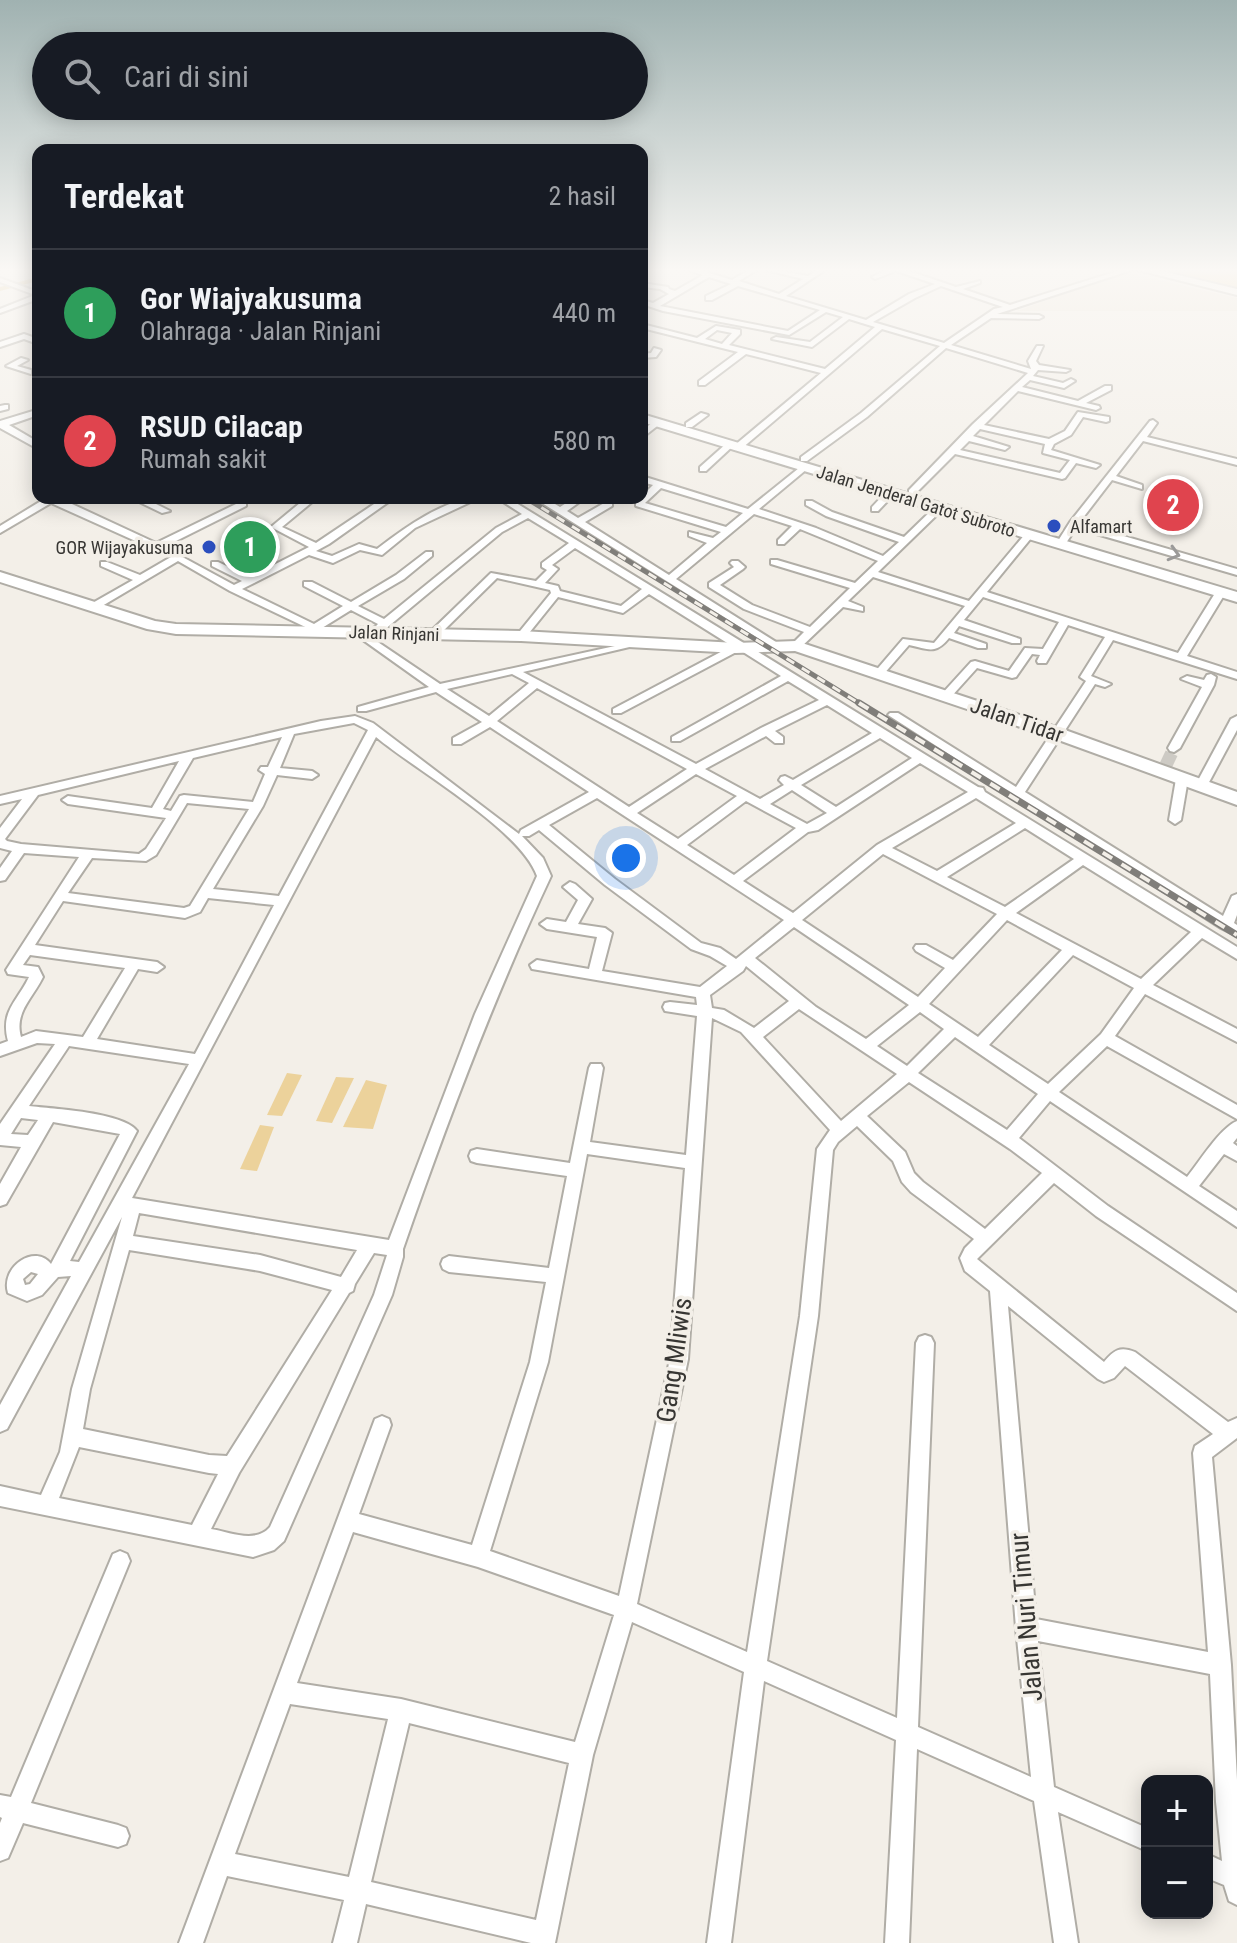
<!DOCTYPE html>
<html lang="id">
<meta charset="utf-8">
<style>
:root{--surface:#171b24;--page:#242831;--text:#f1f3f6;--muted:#9ea1a6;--line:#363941;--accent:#98a9dd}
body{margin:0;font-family:"Roboto Condensed",sans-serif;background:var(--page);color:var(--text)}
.controls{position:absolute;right:24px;bottom:24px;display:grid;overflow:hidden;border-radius:16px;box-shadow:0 4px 20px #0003}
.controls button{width:72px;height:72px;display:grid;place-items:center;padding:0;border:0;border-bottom:2px solid var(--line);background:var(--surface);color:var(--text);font:40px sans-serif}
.you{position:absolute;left:626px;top:858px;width:28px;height:28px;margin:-20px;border:6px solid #fff;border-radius:50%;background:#1a73e8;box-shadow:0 0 0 12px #1a73e833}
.badge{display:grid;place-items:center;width:52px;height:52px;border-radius:50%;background:var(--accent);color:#fff;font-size:26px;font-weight:700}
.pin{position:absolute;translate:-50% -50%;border:4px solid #fff;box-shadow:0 2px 8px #0006}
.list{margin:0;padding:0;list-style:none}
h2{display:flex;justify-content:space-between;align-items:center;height:104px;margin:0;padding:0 32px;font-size:34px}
h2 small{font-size:26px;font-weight:400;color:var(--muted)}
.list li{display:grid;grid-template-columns:52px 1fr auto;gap:24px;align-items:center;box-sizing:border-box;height:128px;padding:0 32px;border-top:2px solid var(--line)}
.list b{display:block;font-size:30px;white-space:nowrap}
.list p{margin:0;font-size:26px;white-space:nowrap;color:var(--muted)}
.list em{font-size:26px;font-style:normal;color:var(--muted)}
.icon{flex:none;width:44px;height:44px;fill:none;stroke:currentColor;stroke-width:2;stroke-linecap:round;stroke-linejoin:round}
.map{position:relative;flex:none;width:1237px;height:1943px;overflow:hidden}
.search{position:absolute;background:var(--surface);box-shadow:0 4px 20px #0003;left:32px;top:32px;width:616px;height:88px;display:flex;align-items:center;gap:20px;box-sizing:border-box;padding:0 28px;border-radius:44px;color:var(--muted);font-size:30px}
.panel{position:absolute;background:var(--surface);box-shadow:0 4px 20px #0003;left:32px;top:144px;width:616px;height:360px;border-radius:16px}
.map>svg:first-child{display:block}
</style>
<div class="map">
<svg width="1237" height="1943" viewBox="0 0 1237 1943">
<rect width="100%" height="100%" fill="#f3efe8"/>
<path fill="#ebe4d7" d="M1124,272L1237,298V311H1017Z"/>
<g fill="#ecd29b">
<path d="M1141,268H1237V290Z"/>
<path d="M287,1073L302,1075L282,1116L267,1115Z"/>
<path d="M336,1077L354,1078L332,1123L316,1121Z"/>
<path d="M366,1080L387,1085L373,1129L343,1127Z"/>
<path d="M260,1125L274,1127L257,1171L240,1169Z"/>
</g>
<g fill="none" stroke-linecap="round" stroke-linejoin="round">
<path fill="#d4b05e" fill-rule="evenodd" d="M38,277V281L0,291V287Z"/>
<path stroke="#cdcac4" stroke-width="13" stroke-dasharray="13 6" stroke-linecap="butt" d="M1166,765L1174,748"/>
<g stroke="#b0ada6" stroke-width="4">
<g id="street">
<path d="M683,268H694L732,280L752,268H760L739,281L779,294L803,279L766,270L765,268L808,276L820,268H828L786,296L866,320L909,294L935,284L896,271L875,279L872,277L890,268H900L956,287L980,281V283L963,289L1010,305L1127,268H1138L1000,313L997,314L1039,315L1043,317L1039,319L991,318L951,345L1031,369L1028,361L1037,346H1043L1036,361L1039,365L1070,370L1066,372L1038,370L1033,376L1063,383L1071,379L1075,381L1064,388L1030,380L1022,387L1078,401L1105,386H1111V390L1086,403L1099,406L1100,408L1096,410L1018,391L984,425L1049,439L1065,431L1078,412L1109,417V421L1106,422L1083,417L1071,435L1054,444L1051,450L1100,465L1096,468L1076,463L1065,478L1062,479L955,454L915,494H909V490L973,424L1028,373L946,348L867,417L807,461H801V457L861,413L940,346L882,329L741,449H735V445L821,373L746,354L705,385H699V381L738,352L642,328V324L697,338L716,326L740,330V334L729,345L825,369L875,327L849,319L812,347L772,339L776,337L810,342L843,317L826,312L789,335L663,311L642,304V300L653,303L669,294L660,289L642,287V283L668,287L669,289L675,291L703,275ZM709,277L731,284L706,296V300H712L738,286L820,310L788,331L660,306ZM941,286L1003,307L994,309L944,343L873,322L915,298ZM717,330L732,333L722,344L705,339ZM980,429L1045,444L1043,453L1070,460L1060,473L960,450L969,441L1005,450L1009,447L973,436Z"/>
<path d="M0,278L38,292V299L0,313V309L35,295L0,282Z"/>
<path d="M24,334L38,339V344L24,339L0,347V342Z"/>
<path d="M654,348L661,350L656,357L642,358V354L651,353Z"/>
<path d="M21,358L28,360L17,366L31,370V374L6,366Z"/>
<path d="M5,405H8V409L0,411V406Z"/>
<path d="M33,411H38V415L9,425L38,442V449L0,428V421Z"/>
<path d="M701,413L708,415L692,427H686V423Z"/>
<path d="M1153,420L1157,423L1147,437L1237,459V465L1143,441L1116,476L1142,485V489L1112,480L1079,523L1237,569V575L1076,528L1064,546L1056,544L1070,522L1150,421Z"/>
<path d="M654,421L661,423L642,438V431Z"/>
<path d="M727,443L734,445L706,471H700V467Z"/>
<path d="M804,464L808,467L807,469L759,509L816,528L883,556L899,542L826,516L806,505V501H812L832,512L904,537L937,505H943V509L878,572L969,601L1026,533L1029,532L1034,535L1032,537L987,592L1178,653L1217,590H1225L1226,592L1187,656L1237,672V679L1113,640L1091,676L1111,684L1105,687L1095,684L1025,792L1223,916L1232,896L1237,894V915L1234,923L1237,925V936L1221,928L888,715L890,713H898L1016,787L1086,681L1080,677L1105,637L1068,625L1046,663H1038L1037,661L1040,655L1032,654L1016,677L1012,678L977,668L950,698L946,699L940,696L971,662L975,661L1009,671L1025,648L1043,649L1059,622L983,597L964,620L1020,639V643H1012L959,626L954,633L986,644V648H978L949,638C935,655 929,649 909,645L882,676L878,677L873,674L903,639L934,643L965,606L873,577L848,601L863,607V611L843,607L800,648H792V644L804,632L744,609L709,587V583L734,567L730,563L732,561H738L745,567L743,569L720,585L752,605L810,627L850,588L771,564V560H777L855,583L878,561L800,529L784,544H778V540L792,526L754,514L676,579L784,647L779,650L775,649L534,498H545L560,507L574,498H585L567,511L578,518L606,502H612V506L585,522L669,575L707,543L689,536V532L713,538L721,532L636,506V502L653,485L642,482V476L748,509ZM661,488L743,513L726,527L645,503Z"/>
<path d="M888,490L896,492L878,511H872V507Z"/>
<path d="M46,498H59L156,543L236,504L229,498H240L246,502V506L164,547L234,585L242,581L212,566V562H218L250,577L309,547L271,527L306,498H317L282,527L316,543L383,498H394L329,544L316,551L332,556L359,544L377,549C403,529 445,498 479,498L415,528L382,555L360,550L333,563L309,555L242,589L314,624L343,606L304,586V582H312L351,602L396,575L426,552H432V556L404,579L358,606L384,619L496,528L522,514L497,498H508L978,787L983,788L985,792L1237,947V959L1202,938L1153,985L1237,1029V1042L1145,994L1115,1036L1237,1105V1119L1107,1046L1059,1092L1187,1177C1200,1161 1220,1128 1237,1121V1138L1233,1143L1237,1146V1161L1224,1154L1199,1186L1237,1211V1227L1050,1101L1019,1138L1108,1206L1237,1293V1311L1096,1216L1054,1183L977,1259L1104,1362C1114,1350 1120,1346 1135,1352L1228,1422L1237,1418V1438L1212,1457L1231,1665L1237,1780V1905L1229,1901L1224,1885L1207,1878V1854L1222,1861L1216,1802L1210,1674L1038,1641L1054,1787L1147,1828V1851L1058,1812L1078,1943H1054L1034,1801L917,1749L909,1943H885L896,1740L764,1681L731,1943H707L744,1672L632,1622L593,1755L555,1943H531L366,1904L357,1943H333L344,1900L227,1876L203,1943H179L375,1419L382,1416L389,1419L391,1425L359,1514L472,1545L530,1362L546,1282L449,1272L443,1269L441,1264L443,1259L449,1256L549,1268L567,1176L477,1163L471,1161L469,1156L471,1151L477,1149L570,1163L589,1068L591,1064H601L603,1068L590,1142L686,1155L697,1016L665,1011L663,1007L665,1003L670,1002L697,1005L696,997L532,969L530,965L537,960L589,969L597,937L547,929L540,924L547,919L566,922L578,900L563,887L570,882L575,884L592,899L578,924L605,928L612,933L602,971L700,987L727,966L710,956L691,949L605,885L539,830L529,836H522L543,858L551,876C494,997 447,1122 403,1249V1257L392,1295L284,1541L274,1550L253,1557L0,1506V1486L41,1495L60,1452L72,1389L122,1217L7,1429L0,1432V1405L71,1276L58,1277L42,1295L27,1301L8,1293C0,1267 35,1243 51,1264L120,1134L53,1122L6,1204L0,1206V1184L21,1147L0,1145V1124L55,1044L37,1043L0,1056V1044L8,1041C0,1011 17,1002 29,977L8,974L6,970L79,857L24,853L5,880L0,881V868L12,851L0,848V828L22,799L0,804V796L321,721L355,716L373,723L519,834L521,830L589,792L490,727L461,744H453V738L482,722L436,692L366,711H358V707L429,687L356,635L355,633L360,630L440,684L638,641V645L523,672L696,764L761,728L819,700L788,681L680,741H672V737L781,676L740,650L621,713H613V709L732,646L649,594L623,613L558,597L525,638L521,639L516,636L551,593L550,590L497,578L437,637H429V633L491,573L536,581L547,570L542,567V563L569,543L528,518L502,532L378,635L374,636L369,633L378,624L351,610L322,628L325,631L320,634L230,591L178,561L97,609H89V605L133,580L101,566V562H107L140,575L171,557L51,503L0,533V526ZM575,548L642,589L621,606L560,591L558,586L545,583L558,569L552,565ZM512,674L529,683L489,716L447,689ZM537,688L687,769L629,807L497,721ZM827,705L872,733L793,780L785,776L781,777L779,780L784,785L760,799L705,769L766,736L775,743H783V737L775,731ZM354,723L368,730L279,896L213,889L263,806L277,775L312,779L318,775L312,771L280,768L294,734ZM282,737L268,767H261L259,770L265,774L253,802L184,795L180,796L171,811L163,809L193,758ZM376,737C417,771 520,829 537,876L475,1014L389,1240L132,1198ZM880,738L912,758L836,807L801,785ZM179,761L152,808L68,796L62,800L68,804L166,818L146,849L139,854L21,844L7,841L5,839L38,795ZM920,763L968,792L877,845L793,913L743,881L808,832L818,830ZM696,774L737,796L678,839L637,813ZM792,790L827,813L807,824L770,804ZM597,798L784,920L736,959L720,948L701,943L615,879L549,825ZM976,798L1016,823L937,871L892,848ZM746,801L796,828L734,875L687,845ZM187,803L249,809L190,906L184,908L68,893L92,858L146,861L156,855ZM1025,828L1074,859L1005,907L947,877ZM883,854L997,914L953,960L926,945H916L914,948L916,951L945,968L918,997L802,920ZM1083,865L1191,932L1141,979L1016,913ZM208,898L274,905L195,1054L97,1039L138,969L157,972L164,967L157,962L35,945L63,901L185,918L200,912ZM1007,920L1062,950L978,1037L929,1004ZM794,927L909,1005L866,1039L816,1007L755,958ZM30,955L125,968L83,1037L36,1031L21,1037C14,1012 33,998 43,977L38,967L23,965ZM1073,955L1134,988L1101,1034L1048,1084L989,1045ZM746,966L789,1001L754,1028L724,1010L712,1008L710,995L743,971ZM799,1009L897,1074L841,1121L763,1037ZM920,1012L944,1029L907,1066L877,1046ZM712,1018L741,1032L830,1130L817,1149L800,1316L747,1652L637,1604L688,1359ZM955,1037L1038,1094L1007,1130L918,1073ZM69,1046L189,1064L79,1262L70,1261L137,1131C123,1112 53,1109 29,1106ZM909,1082L1010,1149L1042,1173L985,1229L923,1182L914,1173L905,1152L867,1116ZM21,1118L38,1120L28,1135L11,1134ZM857,1126L893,1161L902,1182L911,1192L974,1239L965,1248L960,1258L965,1271L990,1291L1016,1628L1031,1777L918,1727L934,1343L931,1337L925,1335L919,1337L916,1343L897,1718L767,1661L818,1316L833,1150L838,1142ZM587,1154L685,1168L670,1359L619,1596L490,1551L548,1362ZM139,1213L357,1250L341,1277L260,1255L133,1236ZM129,1250L260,1271L332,1290L227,1456L209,1455L83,1429L90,1389ZM374,1253L387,1255L374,1295L270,1527C255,1544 230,1532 211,1529L239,1473L349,1293L353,1291L355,1284ZM31,1272L38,1274L30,1284L25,1285L23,1279ZM1008,1306L1098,1379L1104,1382L1114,1378L1125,1366L1213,1434L1195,1446L1193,1453L1208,1652L1036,1619ZM79,1447L209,1473L218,1474L192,1525L59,1498ZM353,1532L478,1567L614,1615L575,1742L401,1699L297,1683ZM290,1704L388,1719L349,1877L235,1854ZM409,1723L569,1763L536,1920L371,1882Z"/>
<path d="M131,498H144L170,511L162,513Z"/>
<path d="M1211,674L1216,677L1214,685L1180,748L1174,752L1170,751L1168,748L1202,687L1181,679L1187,676L1204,680L1207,675Z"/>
<path d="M1237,716V730L1207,786L1205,789H1197L1195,786L1231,719Z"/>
<path d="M1182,775L1188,779L1181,820L1175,824L1169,820L1176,779Z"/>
<path d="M120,1551L127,1554L130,1561L31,1803L118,1825L126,1828L129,1836L126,1844L118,1847L23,1823L8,1858L0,1861V1823L2,1818L0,1817V1795L11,1797L113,1554Z"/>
</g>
</g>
<g stroke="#b0ada6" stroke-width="4">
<g id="secondary">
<path d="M1130,268H1149L1237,289V295Z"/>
<path d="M642,414L1237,592V602L642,422Z"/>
<path d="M0,572L155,621L176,624L521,631L736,643L796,641L1065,730L1237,792V805L1053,738L795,651L736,653L521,641L176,634L147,629L0,582Z"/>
</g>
</g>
<use href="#street" fill="#fff" fill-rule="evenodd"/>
<use href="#secondary" fill="#fff" fill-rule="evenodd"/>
<g stroke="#807e7a" stroke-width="5">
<path id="rail-far1" d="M526,498L862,705"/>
</g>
<g stroke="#807e7a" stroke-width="7">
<path id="rail" d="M859,703L1237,935"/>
</g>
<use href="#rail-far1" stroke="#f3efe8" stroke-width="3" stroke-dasharray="9" stroke-linecap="butt"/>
<use href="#rail" stroke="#f3efe8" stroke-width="4" stroke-dasharray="11" stroke-linecap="butt"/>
</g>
<defs><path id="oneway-chevron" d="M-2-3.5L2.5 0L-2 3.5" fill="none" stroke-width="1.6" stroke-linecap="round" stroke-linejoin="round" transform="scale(2)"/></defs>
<use stroke="#9b9a99" href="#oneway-chevron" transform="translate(1174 554) rotate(16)"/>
<linearGradient id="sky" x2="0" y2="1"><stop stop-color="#a0b2b1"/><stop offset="0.5" stop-color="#faf8f5"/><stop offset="1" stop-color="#faf8f5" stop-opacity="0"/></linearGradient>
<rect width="1237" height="540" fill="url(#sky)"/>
<g fill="#2b4ebe" stroke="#f3efe8" stroke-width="3">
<circle cx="1054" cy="526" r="8"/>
<circle cx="209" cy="547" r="8"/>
</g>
<g text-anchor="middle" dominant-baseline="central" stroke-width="7" stroke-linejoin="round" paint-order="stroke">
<g font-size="18" fill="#373633" stroke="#f3efe8">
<text transform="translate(916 501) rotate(17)">Jalan Jenderal Gatot Subroto</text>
<text transform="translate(394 633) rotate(2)">Jalan Rinjani</text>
</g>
<g font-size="18" fill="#373633" stroke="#f3efe8" text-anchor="start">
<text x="1070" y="526">Alfamart</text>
<text x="193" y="547" text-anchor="end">GOR Wijayakusuma</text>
</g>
<g font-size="22" fill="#373633" stroke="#f3efe8">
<text transform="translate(1017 720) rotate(19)">Jalan Tidar</text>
</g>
<g font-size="26" fill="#373633" stroke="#f3efe8">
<text transform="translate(674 1360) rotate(-82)">Gang Mliwis</text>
<text transform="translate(1026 1617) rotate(-95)">Jalan Nuri Timur</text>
</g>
</g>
</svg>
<div class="controls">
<button>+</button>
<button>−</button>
</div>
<div class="you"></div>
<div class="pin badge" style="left:250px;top:547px;background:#2e9e5b">1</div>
<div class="pin badge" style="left:1173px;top:505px;background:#e0444e">2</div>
<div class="search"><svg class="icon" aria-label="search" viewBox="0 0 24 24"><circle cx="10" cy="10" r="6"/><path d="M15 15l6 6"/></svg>Cari di sini</div>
<section class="panel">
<h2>Terdekat<small>2 hasil</small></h2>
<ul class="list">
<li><span class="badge" style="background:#2e9e5b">1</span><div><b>Gor Wiajyakusuma</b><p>Olahraga · Jalan Rinjani</p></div><em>440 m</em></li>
<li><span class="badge" style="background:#e0444e">2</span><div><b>RSUD Cilacap</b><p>Rumah sakit</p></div><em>580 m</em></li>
</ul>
</section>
</div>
